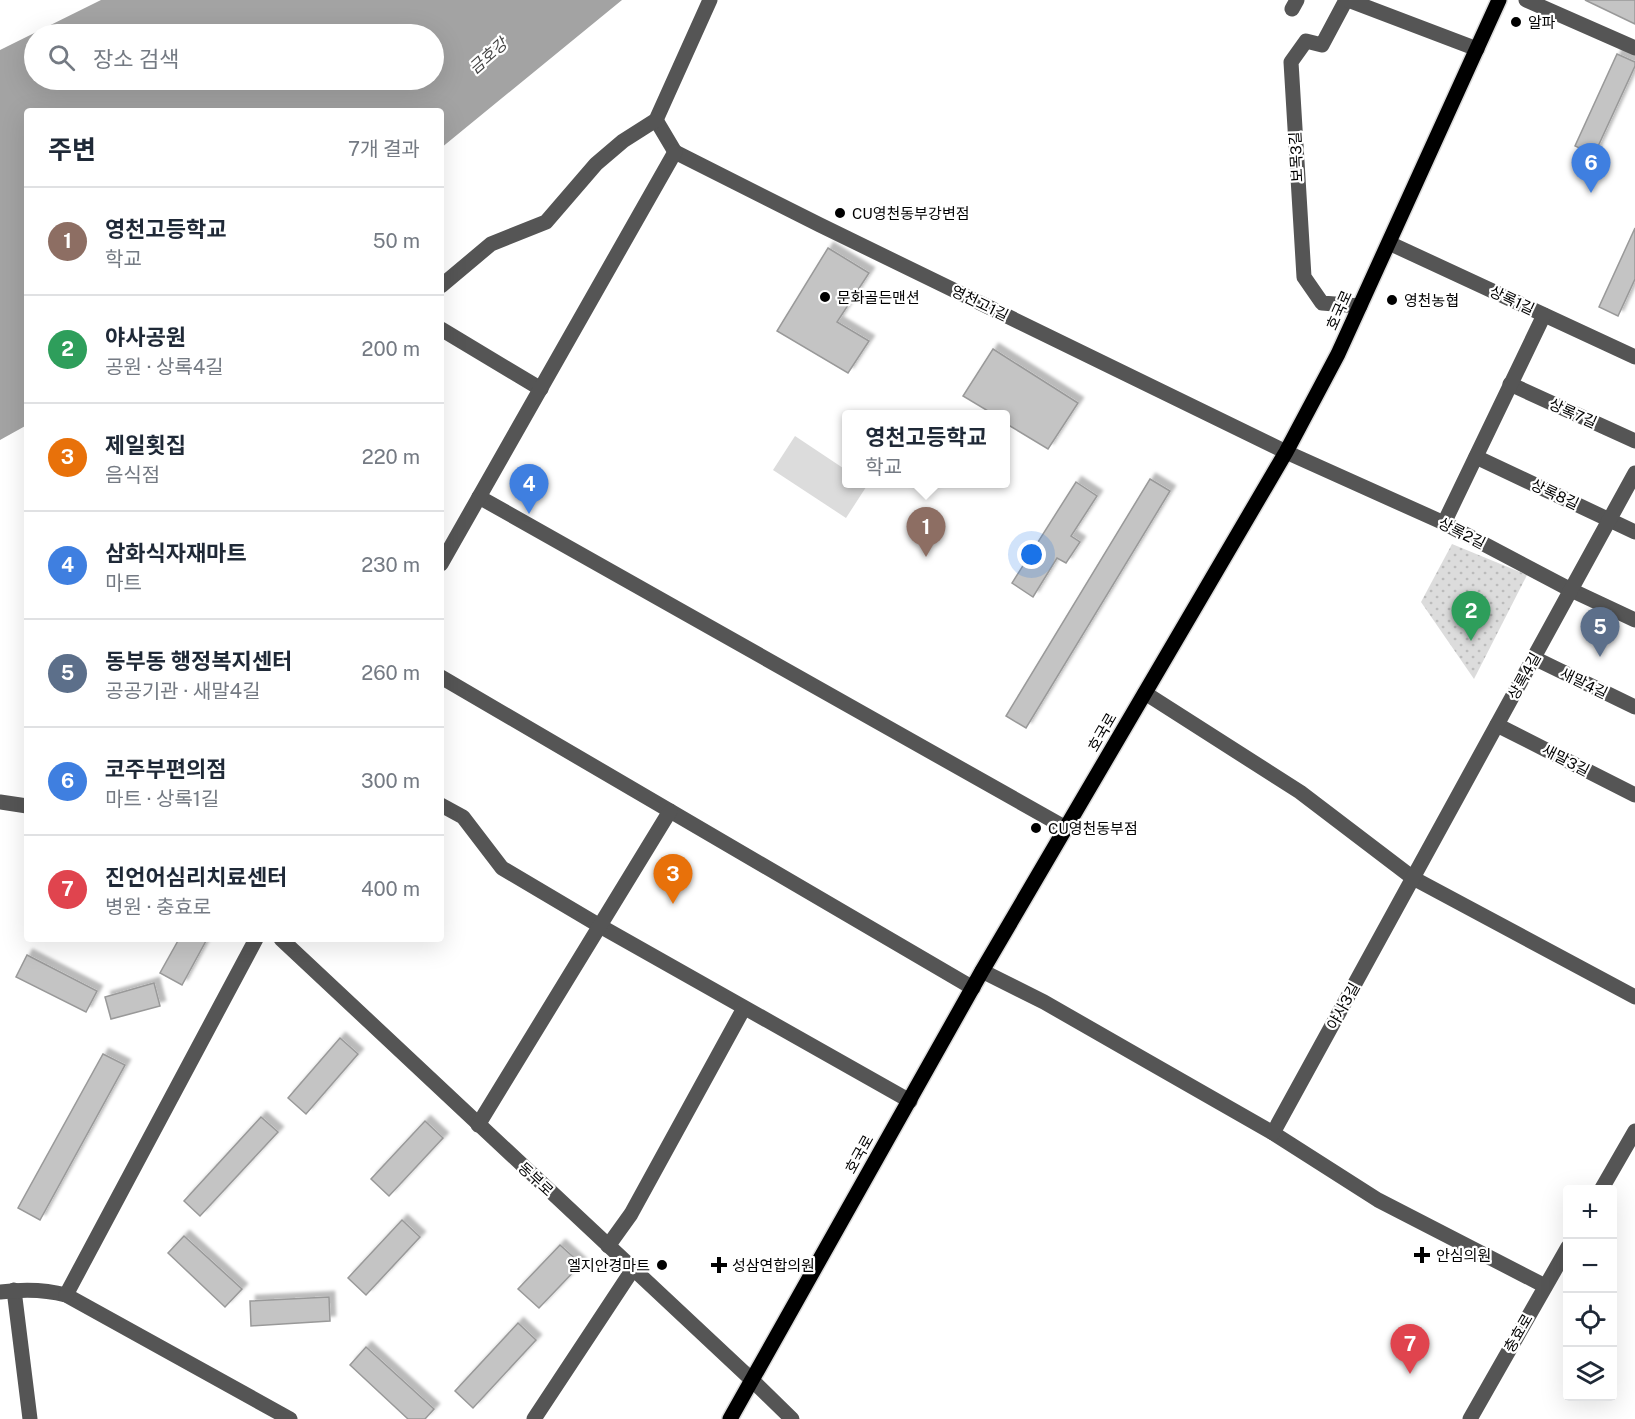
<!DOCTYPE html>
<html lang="ko">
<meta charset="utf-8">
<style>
:root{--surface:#fff;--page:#f2f2f3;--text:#1f2937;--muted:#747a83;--line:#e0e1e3;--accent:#db2777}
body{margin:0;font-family:"Public Sans","Noto Sans KR",sans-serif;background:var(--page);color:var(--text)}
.controls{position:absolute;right:18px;bottom:18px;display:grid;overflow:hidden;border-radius:6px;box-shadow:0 6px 24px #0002}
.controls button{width:54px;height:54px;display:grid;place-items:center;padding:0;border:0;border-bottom:2px solid var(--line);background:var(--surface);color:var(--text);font:30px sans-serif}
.you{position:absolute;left:1032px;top:555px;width:21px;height:21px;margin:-15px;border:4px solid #fff;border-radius:50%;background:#1a73e8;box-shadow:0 0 0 9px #1a73e833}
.badge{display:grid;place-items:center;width:39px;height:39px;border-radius:50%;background:var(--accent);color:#fff;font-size:20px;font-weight:700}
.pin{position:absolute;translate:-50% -50px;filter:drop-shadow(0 2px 3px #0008)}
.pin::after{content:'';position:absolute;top:32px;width:21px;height:18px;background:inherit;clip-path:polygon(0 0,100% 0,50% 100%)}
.popup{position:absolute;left:842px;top:410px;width:168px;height:78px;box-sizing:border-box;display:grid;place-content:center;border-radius:6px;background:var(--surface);filter:drop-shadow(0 2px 4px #0005);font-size:20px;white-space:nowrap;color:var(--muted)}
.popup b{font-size:22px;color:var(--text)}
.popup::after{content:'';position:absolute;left:50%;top:100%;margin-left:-12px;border:12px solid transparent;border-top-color:var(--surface)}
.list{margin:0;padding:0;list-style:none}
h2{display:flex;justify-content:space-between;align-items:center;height:78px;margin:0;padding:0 24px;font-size:26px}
h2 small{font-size:20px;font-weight:400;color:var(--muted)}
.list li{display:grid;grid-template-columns:39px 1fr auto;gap:18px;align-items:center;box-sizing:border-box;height:108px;padding:0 24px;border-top:2px solid var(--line)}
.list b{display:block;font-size:22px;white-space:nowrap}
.list p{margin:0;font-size:20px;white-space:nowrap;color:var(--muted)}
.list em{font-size:20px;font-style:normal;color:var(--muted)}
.icon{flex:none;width:33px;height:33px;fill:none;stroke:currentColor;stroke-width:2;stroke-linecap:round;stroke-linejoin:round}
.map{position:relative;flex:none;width:1635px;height:1419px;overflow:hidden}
.search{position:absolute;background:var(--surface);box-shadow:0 6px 24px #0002;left:24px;top:24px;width:420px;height:66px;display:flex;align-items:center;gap:15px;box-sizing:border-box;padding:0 21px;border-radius:33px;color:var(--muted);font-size:22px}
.panel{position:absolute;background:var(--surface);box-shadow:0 6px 24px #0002;left:24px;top:108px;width:420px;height:834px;border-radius:6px}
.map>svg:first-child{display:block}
</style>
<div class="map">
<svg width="1635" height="1419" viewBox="0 0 1635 1419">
<defs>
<pattern id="grass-dots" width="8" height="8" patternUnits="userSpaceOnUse" patternTransform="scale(1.5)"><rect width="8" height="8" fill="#dcdcdc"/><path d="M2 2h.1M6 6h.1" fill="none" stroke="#bbb" stroke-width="1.8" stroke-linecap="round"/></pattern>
<filter id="shadow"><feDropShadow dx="5.5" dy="-5.5" stdDeviation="1.5" flood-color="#0004"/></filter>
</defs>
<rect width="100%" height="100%" fill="#fff"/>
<path fill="url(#grass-dots)" d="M1452,544L1527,575L1474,679L1421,602Z"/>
<path fill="#dcdcdc" d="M795,436L846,470V484H868L846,518L773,470Z"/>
<path fill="#a3a3a3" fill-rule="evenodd" d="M101,0H622L441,148V111H27V425L0,440V50ZM34,34H434V80H34Z"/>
<g fill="#c4c4c4" stroke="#999" stroke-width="1.5" filter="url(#shadow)">
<path d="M1585,0H1635V24Z"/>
<path d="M1617,54L1635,62V66L1594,155L1575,146Z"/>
<path d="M1635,228V279L1618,316L1599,307Z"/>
<path d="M828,248L869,273L837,322L869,341L848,373L777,331Z"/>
<path d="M993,349L1078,403L1048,449L1005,423V414H993L963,396Z"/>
<path d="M1150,479L1170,491L1026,728L1006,716Z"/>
<path d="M1076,482L1097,496L1071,536L1080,542L1066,563L1057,558L1033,597L1012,583Z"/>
<path d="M179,939H207L182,985L160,973Z"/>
<path d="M27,955L97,991L86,1012L16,977Z"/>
<path d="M154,983L160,1006L111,1019L105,997Z"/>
<path d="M340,1038L358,1054L306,1114L288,1098Z"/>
<path d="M103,1054L125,1065L40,1220L18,1208Z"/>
<path d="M261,1117L278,1132L200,1216L184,1201Z"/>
<path d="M425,1121L443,1138L389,1196L371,1179Z"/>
<path d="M402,1220L420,1237L366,1295L348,1278Z"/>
<path d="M184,1236L242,1289L225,1307L168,1253Z"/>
<path d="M560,1245L581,1264L539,1308L518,1289Z"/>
<path d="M329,1297L330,1321L251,1326L250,1301Z"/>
<path d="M518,1323L536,1340L473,1408L455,1391Z"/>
<path d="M366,1347L434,1409L425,1419H408L350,1365Z"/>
</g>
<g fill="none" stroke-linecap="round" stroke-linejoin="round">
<g stroke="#dbdbdb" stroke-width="18">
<path id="major" d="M730,1419L982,971L1286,452L1338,354L1499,0"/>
</g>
<g stroke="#555" stroke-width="15">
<path d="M1346,0L1322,45L1306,41L1291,62L1304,277L1322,303L1360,306"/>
<path d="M1348,0L1477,49"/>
<path d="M1526,0L1635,48"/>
<path d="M1292,9L1297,0"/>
<path d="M656,120L675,152"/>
<path d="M675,152L820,225L1286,452L1444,523L1571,590L1635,620"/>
<path d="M1389,243L1635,357"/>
<path d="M441,286L491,244L546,222L596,164L623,141L656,120L710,0"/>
<path d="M441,329L541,389"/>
<path d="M1510,384L1635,441"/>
<path d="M1476,457L1635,532"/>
<path d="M479,497L1066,828"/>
<path d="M1444,523L1544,315"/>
<path d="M441,564L675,152"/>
<path d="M1534,658L1635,707"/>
<path d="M441,677L973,988"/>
<path d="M1145,693L1300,792L1413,878L1635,997"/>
<path d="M1497,725L1635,795"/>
<path d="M0,802L27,806"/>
<path d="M441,805L463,817L502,868L600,926L910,1101"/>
<path d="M281,939L752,1380L792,1419"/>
<path d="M982,971L1044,1002L1147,1061L1273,1133L1378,1200L1545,1286"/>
<path d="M478,1125L670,811"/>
<path d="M1273,1133L1635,473"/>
<path d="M1601,1190L1635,1131"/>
<path d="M608,1246L631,1214L744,1008"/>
<path d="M14,1290L30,1419"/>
<path d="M0,1292C23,1289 44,1289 66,1295L290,1419"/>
<path d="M66,1295L256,939"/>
<path d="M534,1419L633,1269"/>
<path d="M1470,1419L1568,1247"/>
</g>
<use href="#major" stroke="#000" stroke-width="15"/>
</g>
<g fill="#000" stroke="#fff" stroke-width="2">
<circle cx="1516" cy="22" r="6"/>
<circle cx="840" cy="213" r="6"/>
<circle cx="825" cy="297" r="6"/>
<circle cx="1392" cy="300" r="6"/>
<circle cx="1036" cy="828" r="6"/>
<path d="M1419 1246h6v6h6v6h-6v6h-6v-6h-6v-6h6z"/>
<circle cx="662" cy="1265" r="6"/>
<path d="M716 1256h6v6h6v6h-6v6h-6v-6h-6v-6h6z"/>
</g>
<g text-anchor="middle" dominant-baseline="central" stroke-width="4.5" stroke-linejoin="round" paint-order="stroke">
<g font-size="15" fill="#000" stroke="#fff" text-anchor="start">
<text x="1528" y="22">알파</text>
<text x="852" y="213">CU영천동부강변점</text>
<text x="837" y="297">문화골든맨션</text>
<text x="1404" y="300">영천농협</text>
<text x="1048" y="828">CU영천동부점</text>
<text x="1436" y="1255">안심의원</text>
<text x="650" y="1265" text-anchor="end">엘지안경마트</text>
<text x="732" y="1265">성삼연합의원</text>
</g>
<g font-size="15" fill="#000" stroke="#fff">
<text transform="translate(1296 157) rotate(-93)">보목3길</text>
<text transform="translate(1512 300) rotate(25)">상록1길</text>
<text transform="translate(980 303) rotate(26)">영천고1길</text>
<text transform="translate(1339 310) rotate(-66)">호국로</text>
<text transform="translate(1573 413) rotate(24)">상록7길</text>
<text transform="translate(1555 494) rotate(25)">상록8길</text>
<text transform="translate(1462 533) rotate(27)">상록2길</text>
<text transform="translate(1524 676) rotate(-61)">상록4길</text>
<text transform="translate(1584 683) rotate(26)">새말4길</text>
<text transform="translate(1102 732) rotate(-60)">호국로</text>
<text transform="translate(1566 760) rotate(27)">새말3길</text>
<text transform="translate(1343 1006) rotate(-61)">야사3길</text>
<text transform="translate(859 1154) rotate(-61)">호국로</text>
<text transform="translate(536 1179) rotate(43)">동부로</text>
<text transform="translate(1518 1333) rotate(-60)">충효로</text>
</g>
<g font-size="16" font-style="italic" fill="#444" stroke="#fff">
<text transform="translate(488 56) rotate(-41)">금호강</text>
</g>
</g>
</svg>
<div class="controls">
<button>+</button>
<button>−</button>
<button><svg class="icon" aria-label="locate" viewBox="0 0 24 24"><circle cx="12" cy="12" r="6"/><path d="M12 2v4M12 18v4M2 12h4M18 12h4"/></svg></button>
<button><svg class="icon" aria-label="layers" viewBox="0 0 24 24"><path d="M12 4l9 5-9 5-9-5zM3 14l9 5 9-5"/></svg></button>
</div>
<div class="you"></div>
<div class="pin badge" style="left:926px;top:557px;background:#8d6e63">1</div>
<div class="popup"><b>영천고등학교</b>학교</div>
<div class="pin badge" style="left:1471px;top:641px;background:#2e9e5b">2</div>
<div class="pin badge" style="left:673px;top:904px;background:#e8710a">3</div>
<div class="pin badge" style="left:529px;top:514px;background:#3f7fe0">4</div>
<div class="pin badge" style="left:1600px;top:657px;background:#5c6f8a">5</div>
<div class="pin badge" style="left:1591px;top:193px;background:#3f7fe0">6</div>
<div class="pin badge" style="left:1410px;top:1374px;background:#e0444e">7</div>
<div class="search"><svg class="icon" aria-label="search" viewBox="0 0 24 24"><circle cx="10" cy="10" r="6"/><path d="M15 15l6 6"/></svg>장소 검색</div>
<section class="panel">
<h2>주변<small>7개 결과</small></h2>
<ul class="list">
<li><span class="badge" style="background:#8d6e63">1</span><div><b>영천고등학교</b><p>학교</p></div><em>50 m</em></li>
<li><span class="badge" style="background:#2e9e5b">2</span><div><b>야사공원</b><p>공원 · 상록4길</p></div><em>200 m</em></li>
<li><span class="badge" style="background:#e8710a">3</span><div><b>제일횟집</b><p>음식점</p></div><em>220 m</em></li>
<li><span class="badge" style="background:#3f7fe0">4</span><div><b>삼화식자재마트</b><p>마트</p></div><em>230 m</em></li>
<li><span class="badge" style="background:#5c6f8a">5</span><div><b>동부동 행정복지센터</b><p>공공기관 · 새말4길</p></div><em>260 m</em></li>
<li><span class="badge" style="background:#3f7fe0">6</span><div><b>코주부편의점</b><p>마트 · 상록1길</p></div><em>300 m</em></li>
<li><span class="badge" style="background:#e0444e">7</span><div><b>진언어심리치료센터</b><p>병원 · 충효로</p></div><em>400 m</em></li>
</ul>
</section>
</div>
